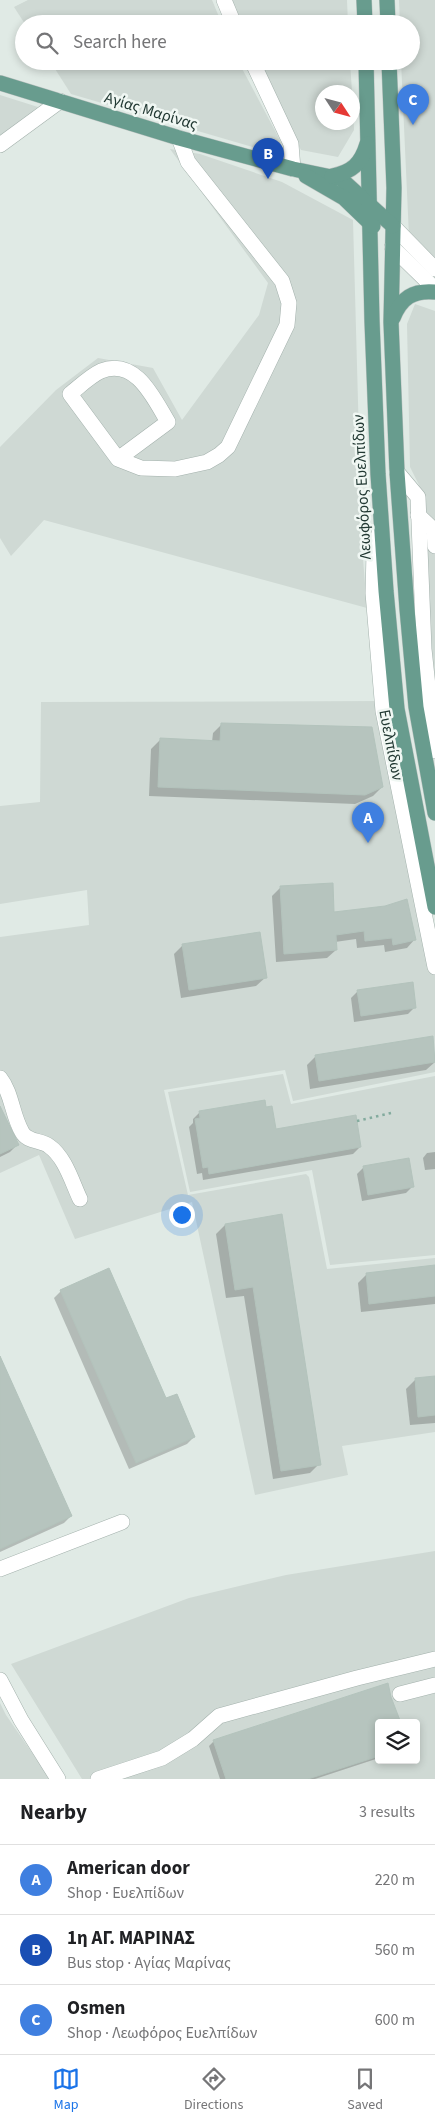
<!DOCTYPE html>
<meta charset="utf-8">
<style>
:root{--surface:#fff;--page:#f2f2f2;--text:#202124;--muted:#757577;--line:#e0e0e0;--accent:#1a73e8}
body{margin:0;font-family:"Source Sans 3",sans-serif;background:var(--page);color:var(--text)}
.controls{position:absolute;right:15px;bottom:15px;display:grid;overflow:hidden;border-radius:5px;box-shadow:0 2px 8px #0003}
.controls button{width:45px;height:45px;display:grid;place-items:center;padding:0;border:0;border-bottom:1px solid var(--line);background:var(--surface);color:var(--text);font:25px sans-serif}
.compass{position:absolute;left:315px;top:85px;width:45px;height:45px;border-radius:50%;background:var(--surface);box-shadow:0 2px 8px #0003;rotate:126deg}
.you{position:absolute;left:181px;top:1214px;width:18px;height:18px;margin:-12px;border:4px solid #fff;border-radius:50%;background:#1a73e8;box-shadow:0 0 0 8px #1a73e833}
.badge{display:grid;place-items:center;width:32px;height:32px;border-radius:50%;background:var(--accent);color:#fff;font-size:16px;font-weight:700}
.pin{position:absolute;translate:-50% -41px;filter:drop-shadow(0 1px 2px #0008)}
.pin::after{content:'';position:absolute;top:26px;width:18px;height:15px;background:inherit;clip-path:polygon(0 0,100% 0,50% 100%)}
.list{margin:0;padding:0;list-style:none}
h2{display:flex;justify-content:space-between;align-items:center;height:65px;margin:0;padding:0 20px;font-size:21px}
h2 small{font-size:16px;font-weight:400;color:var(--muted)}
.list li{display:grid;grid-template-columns:32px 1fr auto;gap:15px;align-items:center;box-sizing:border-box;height:70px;padding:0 20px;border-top:1px solid var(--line)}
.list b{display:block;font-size:19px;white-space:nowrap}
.list p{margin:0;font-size:16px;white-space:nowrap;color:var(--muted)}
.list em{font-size:16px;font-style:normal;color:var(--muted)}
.icon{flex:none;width:28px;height:28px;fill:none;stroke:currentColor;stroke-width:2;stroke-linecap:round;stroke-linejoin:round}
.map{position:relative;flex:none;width:435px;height:1779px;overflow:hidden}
.search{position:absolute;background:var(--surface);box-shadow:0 2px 8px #0003;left:15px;right:15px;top:15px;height:55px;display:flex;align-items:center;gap:12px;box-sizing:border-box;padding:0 18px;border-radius:28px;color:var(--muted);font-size:19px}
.sheet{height:275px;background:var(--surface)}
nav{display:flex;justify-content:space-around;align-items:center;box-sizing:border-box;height:70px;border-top:1px solid var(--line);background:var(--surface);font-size:14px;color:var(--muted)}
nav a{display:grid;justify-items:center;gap:2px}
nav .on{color:var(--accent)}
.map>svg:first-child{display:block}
</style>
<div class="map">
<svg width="435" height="1779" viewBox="0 0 435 1779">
<rect width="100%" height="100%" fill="#e0eae5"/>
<g fill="#cfd9d4" fill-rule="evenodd">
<path d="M28,0H212L222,24H25L14,7Z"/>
<path d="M226,0H347L348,24H236Z"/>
<path d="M399,0H435V262L409,236L401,61H411V24H400Z"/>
<path d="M50,61H238L280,140L283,156L71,94Z"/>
<path d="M253,61H350L352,92H322V122H352L353,100L354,130L338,157L301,150Z"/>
<path d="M0,95L38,107L0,136Z"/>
<path d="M170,149L200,154L282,182L353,220L362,547L367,608L44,520L11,556L0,538V447L56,390L98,358L153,368L182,420L259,315L268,283Z"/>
<path d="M415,304L435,311V691L428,643L422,491L410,467L407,324Z"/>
<path d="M387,701L435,940V1072L293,1101L285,1070L164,1090L188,1195L306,1174L309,1177L327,1269L435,1258V1432L342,1446L348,1475L255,1495L192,1202L75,1239L39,1155L0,1173V937L89,925L87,890L0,904V806L40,802L41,702Z"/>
<path d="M283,1074L291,1104L435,1076V1255L330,1265L312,1170L190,1192L168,1092Z"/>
<path d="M435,1551V1779H82L11,1664L189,1598L286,1575ZM379,1723H416V1760H379Z"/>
<path d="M0,1703L6,1715L50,1779H0Z"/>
</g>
<g fill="#0003">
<path d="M222,724L382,787L373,796L355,804L149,796L151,749L160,740L212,742L213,733Z"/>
<path d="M280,888L333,913L415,939L407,948L385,952L384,945L357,948L356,939L335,942L336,950L327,958L276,962L272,896Z"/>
<path d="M183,945L266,977L256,986L181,998L174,954Z"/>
<path d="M358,991L415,1007L408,1014L354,1022L351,998Z"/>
<path d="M432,1037L435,1062L426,1070L310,1089L307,1065L316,1056Z"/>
<path d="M265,1108L275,1130L360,1147L353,1154L203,1180L202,1173L197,1174L189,1127L193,1123V1119L200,1112Z"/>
<path d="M0,1109L17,1145L10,1152L0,1157Z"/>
<path d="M435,1152V1169L425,1170L423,1158L427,1153Z"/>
<path d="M364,1167L413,1186L406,1193L362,1201L357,1174Z"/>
<path d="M281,1216L319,1464L310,1473L273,1479L244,1296L226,1298L216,1234L225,1225Z"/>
<path d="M435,1267V1304L361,1312L358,1283L367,1274Z"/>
<path d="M61,1291L194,1437L187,1444L129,1469L54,1298Z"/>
<path d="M0,1360L71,1516L64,1523L0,1552Z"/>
<path d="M435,1378V1423L410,1425L406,1389L415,1380Z"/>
<path d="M390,1697L400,1723H379V1758L315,1779H220L209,1746L214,1741Z"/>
</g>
<g fill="#b6c4be" stroke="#b3c3bc">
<path d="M221,723L372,727L383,787L365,795L158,787L160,738L220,741Z"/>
<path d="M333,883L334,912L385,906L407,899L416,940L393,945L392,938L365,941L364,931L336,935L337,950L284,954L280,886Z"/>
<path d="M260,932L267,978L189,990L182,944Z"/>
<path d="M413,982L416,1008L361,1016L357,990Z"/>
<path d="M433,1036L435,1062L319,1081L315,1055Z"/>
<path d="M265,1100L266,1107L272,1106L276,1129L356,1115L361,1147L209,1174L208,1167L203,1168L195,1119L200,1118L199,1111Z"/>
<path d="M0,1106L19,1145L0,1154Z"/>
<path d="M409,1158L414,1187L368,1195L363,1166Z"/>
<path d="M282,1214L321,1465L281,1471L253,1287L235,1290L225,1224Z"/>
<path d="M435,1265V1296L369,1304L366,1273Z"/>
<path d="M109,1268L166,1398L177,1394L195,1437L136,1463L60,1290Z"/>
<path d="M0,1356L72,1516L0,1549Z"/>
<path d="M435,1376V1415L418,1417L415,1378Z"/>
<path d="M388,1683L391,1697L401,1723H379V1756L308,1779H226L213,1740Z"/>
</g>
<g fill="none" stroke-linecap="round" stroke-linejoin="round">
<g stroke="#a3b1ac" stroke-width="16">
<g id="minor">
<path d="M224,0L234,24"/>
<path d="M252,61L291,144L293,169"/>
<path d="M0,145L60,101"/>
<path d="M393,226L435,269"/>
<path d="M392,247L435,289"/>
<path d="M118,459L168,422C154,399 136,357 101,371C90,376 79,387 70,394L118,459L141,468L175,469L207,462L219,455L228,447L287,325L289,303L282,281L188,162L179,138"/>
<path d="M397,472L418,497L424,649L435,751"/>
<path d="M418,515L434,530L435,546"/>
<path d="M380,529L374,553L373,593L383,711L435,967"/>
<path d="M0,1078C12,1093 12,1115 22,1132C27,1142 41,1140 49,1146C65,1157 72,1182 80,1199"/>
<path d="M0,1569L122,1522"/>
<path d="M0,1680L21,1720L58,1779"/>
<path d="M400,1694L435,1685"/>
<path d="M98,1779L162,1758L193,1739L219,1716L357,1678L435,1659"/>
</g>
</g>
<g stroke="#bdc4c2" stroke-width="16">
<g id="major">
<path d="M364,0L365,24"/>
<path d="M387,0L388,24"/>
<path d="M366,61L372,321L378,474L386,591L397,709L435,907"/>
<path d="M389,61L394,188L391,322L397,472L407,609L416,707L435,813"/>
<path d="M0,83L179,138L293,169L341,179L393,226"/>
<path d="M306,176L344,198L373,226"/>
<path d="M332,176C352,172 361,164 367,144"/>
<path d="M393,318C401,298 413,290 435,292"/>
</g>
</g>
<path stroke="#83ab9e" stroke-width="2.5" stroke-dasharray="2.5 4" stroke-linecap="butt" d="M357,1121L391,1113"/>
<use href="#minor" stroke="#fff" stroke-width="15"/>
<use href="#major" stroke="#689c8e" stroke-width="15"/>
</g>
<g text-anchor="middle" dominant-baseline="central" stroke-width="5" stroke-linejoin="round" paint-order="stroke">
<g font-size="16" fill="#223933" stroke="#f0f7f3">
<text transform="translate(151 111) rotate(17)">Αγίας Μαρίνας</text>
<text transform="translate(362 487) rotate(-93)">Λεωφόρος Ευελπίδων</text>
<text transform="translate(391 745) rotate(79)">Ευελπίδων</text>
</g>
</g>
</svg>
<div class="controls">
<button><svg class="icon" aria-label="layers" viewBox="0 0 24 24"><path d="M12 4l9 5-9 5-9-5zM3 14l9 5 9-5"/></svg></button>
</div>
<svg class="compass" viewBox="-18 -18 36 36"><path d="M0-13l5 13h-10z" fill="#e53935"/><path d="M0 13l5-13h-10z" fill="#757577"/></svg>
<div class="you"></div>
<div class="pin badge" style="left:368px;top:843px;background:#3f7fe0">A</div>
<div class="pin badge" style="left:268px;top:179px;background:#1a4fb4">B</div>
<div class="pin badge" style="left:413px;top:125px;background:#3f7fe0">C</div>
<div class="search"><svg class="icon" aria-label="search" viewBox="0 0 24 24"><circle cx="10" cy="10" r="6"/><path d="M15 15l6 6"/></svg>Search here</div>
</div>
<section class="sheet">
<h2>Nearby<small>3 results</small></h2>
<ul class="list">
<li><span class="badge" style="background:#3f7fe0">A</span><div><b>American door</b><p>Shop · Ευελπίδων</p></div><em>220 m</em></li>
<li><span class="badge" style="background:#1a4fb4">B</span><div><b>1η ΑΓ. ΜΑΡΙΝΑΣ</b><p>Bus stop · Αγίας Μαρίνας</p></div><em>560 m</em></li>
<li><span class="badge" style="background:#3f7fe0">C</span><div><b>Osmen</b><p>Shop · Λεωφόρος Ευελπίδων</p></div><em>600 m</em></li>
</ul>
</section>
<nav>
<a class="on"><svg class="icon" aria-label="map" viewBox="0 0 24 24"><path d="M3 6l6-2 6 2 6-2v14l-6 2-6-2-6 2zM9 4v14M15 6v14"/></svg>Map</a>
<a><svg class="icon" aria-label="directions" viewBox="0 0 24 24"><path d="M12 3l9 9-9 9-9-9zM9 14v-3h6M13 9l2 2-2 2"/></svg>Directions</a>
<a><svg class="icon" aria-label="saved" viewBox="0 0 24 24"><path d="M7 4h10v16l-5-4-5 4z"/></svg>Saved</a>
</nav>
